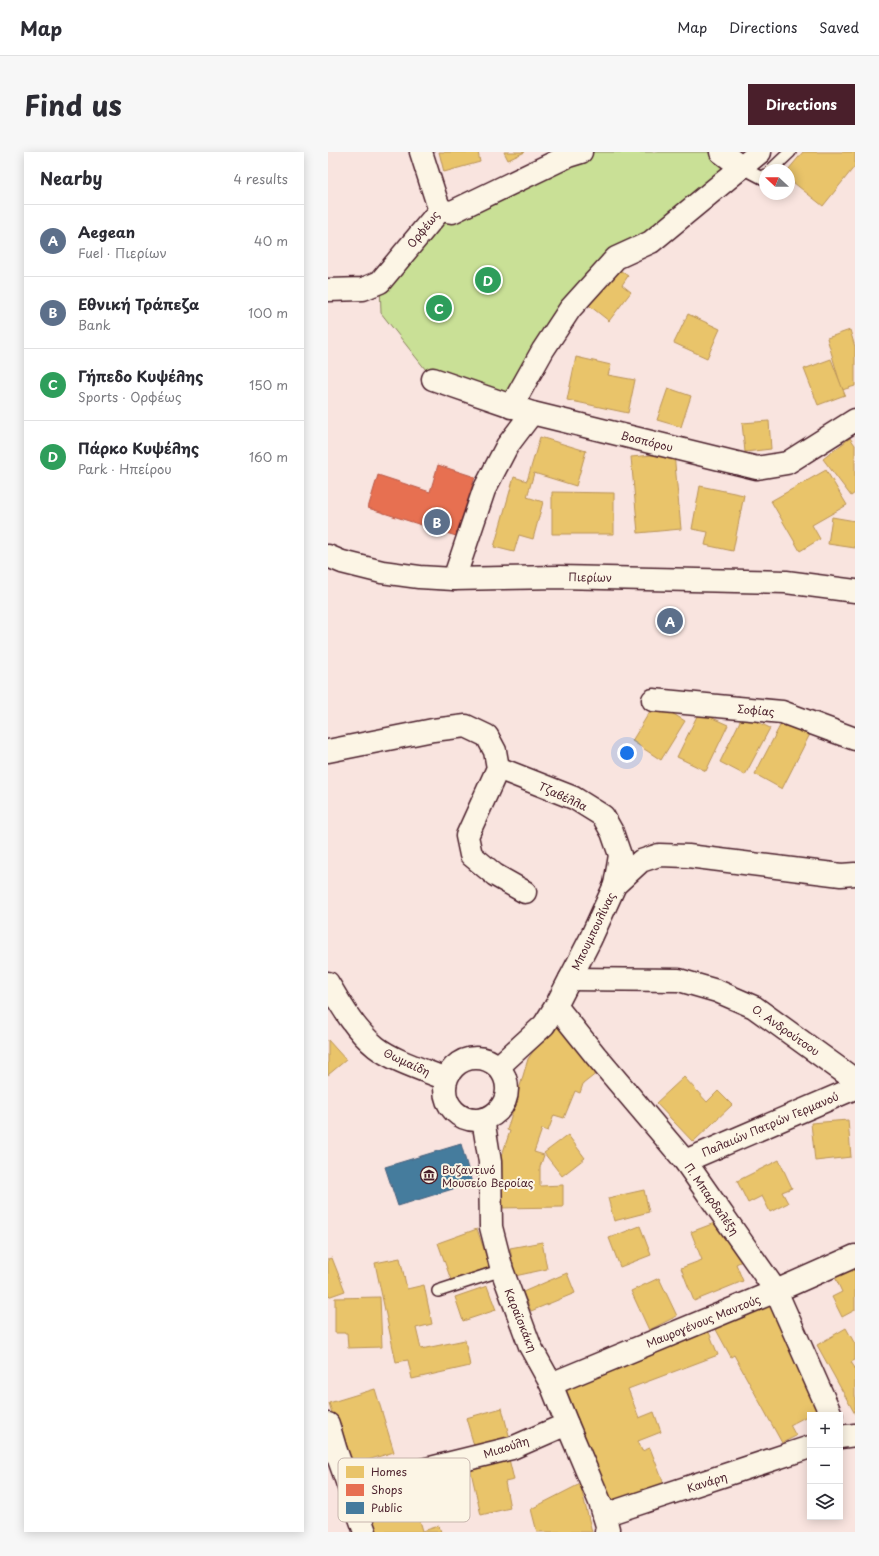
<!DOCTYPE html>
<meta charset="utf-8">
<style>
:root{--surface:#fff;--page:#f7f7f7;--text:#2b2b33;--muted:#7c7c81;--line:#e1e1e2;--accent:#4a1f2b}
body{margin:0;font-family:"Playpen Sans",sans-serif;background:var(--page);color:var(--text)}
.controls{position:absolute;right:12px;bottom:12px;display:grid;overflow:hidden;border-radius:0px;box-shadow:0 2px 10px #0003}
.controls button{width:36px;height:36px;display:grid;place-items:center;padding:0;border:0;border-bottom:1px solid var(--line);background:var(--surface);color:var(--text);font:20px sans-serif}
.compass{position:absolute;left:431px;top:12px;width:36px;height:36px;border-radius:50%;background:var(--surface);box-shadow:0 2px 10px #0003;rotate:292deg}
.you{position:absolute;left:299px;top:601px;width:14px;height:14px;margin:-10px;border:3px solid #fff;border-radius:50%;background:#1a73e8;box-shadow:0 0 0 6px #1a73e833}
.badge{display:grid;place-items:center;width:26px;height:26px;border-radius:50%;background:var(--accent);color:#fff;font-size:13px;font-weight:700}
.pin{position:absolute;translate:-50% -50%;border:2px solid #fff;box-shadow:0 1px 4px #0006}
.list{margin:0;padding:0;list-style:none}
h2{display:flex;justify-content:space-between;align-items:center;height:52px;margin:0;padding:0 16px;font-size:17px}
h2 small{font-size:13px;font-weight:400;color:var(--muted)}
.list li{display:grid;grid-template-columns:26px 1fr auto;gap:12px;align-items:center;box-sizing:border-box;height:72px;padding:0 16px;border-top:1px solid var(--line)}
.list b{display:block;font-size:15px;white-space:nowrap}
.list p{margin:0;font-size:13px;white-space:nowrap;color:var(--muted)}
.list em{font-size:13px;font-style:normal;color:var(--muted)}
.icon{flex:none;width:22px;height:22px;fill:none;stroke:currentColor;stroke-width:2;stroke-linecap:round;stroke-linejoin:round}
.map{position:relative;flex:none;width:527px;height:1380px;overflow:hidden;border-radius:0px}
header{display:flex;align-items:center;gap:24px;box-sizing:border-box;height:56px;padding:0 20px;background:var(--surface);border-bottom:1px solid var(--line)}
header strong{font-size:19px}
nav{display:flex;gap:22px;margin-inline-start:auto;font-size:14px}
.intro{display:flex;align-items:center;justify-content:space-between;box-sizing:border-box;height:96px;padding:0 24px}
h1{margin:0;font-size:28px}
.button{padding:10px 18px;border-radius:0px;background:var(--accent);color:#fff;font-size:14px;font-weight:700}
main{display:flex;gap:24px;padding:0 24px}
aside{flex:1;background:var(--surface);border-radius:0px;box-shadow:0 2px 10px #0003}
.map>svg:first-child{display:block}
</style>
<header>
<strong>Map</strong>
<nav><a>Map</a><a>Directions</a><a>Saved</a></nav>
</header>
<div class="intro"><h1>Find us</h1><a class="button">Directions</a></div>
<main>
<aside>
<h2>Nearby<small>4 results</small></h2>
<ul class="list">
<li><span class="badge" style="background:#5c6f8a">A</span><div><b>Aegean</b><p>Fuel · Πιερίων</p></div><em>40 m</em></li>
<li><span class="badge" style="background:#5c6f8a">B</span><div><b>Εθνική Τράπεζα</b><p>Bank</p></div><em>100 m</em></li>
<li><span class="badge" style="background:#2e9e5b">C</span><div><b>Γήπεδο Κυψέλης</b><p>Sports · Ορφέως</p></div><em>150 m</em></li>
<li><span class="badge" style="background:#2e9e5b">D</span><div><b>Πάρκο Κυψέλης</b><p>Park · Ηπείρου</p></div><em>160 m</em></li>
</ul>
</aside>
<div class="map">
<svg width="527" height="1380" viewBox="0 0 527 1380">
<rect width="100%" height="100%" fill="#f9e4df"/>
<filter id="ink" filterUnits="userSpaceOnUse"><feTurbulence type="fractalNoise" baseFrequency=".025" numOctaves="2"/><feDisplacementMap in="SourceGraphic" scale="8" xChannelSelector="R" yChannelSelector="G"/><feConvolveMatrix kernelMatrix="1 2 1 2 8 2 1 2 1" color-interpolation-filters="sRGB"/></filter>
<g filter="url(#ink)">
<path fill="#c9e096" stroke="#8a8060" d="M253,0H393L413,15L288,106L183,255L105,227L53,161L52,130L112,58Z"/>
<g fill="#e9c46a" stroke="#b99257">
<path d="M111,0H150L152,10L116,20Z"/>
<path d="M176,0H197L180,8Z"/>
<path d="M475,0H527V14L495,54L461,27L460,18Z"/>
<path d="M285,113L300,124L294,133L303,140L281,169L258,151Z"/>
<path d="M360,162L392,177L379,206L346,191Z"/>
<path d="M522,178L527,195V234L514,238L499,186Z"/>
<path d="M248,205L283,213L280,223L307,228L300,261L239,248Z"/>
<path d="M503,207L517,243L490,253L476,217Z"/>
<path d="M340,236L363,244L353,275L329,268Z"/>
<path d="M441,269L443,297L417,300L414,271Z"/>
<path d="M212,285L258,299L248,334L206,321L199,345L215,350L205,387L191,383L186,400L166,395L186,325L199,329Z"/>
<path d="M522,286L527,293V341L523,344L495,307Z"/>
<path d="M346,301L353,377L310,381L303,305Z"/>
<path d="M498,318L519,353L484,373L492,387L472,399L443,349Z"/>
<path d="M372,334L416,343L405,399L377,393L380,380L364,377Z"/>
<path d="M224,340L286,341V382H224Z"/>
<path d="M504,365L527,369V396L500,392Z"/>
<path d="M327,551L357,569L333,608L304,589Z"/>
<path d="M371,560L400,573L378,619L349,605Z"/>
<path d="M415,563L442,576L417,623L392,610Z"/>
<path d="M455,568L482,582L454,637L427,622Z"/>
<path d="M236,870L274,917L255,932L252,941L247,939L236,966L226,963L220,979L214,977L206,1000L216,1003L212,1015V1034L235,1033V1055L169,1056V1003H174L182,979L179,978L200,907L210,892Z"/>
<path d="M0,888L18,908L0,923Z"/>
<path d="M356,925L379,950L390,939L404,953L365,990L328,951Z"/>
<path d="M520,968L523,1005L487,1009L483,971Z"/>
<path d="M240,983L257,1006L234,1024L216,1001Z"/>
<path d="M451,1008L464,1036L454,1040L460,1051L442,1060L434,1044L420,1051L409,1029Z"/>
<path d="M316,1038L321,1060L286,1069L280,1046Z"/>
<path d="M397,1067L414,1109L408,1112L415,1129L366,1149L353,1116L374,1108L363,1080Z"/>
<path d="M312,1074L323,1103L292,1115L281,1086Z"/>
<path d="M149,1077L162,1115L123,1128L110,1091Z"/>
<path d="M214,1090L219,1117L187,1124L182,1096Z"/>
<path d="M4,1106L17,1139L0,1145V1107Z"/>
<path d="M72,1106L79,1137L96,1133L104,1172L88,1176L93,1197L137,1188L142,1214L84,1227L80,1208L68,1210L47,1111Z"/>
<path d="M527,1114V1158L514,1165L504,1145L514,1140L507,1125Z"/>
<path d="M239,1121L247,1141L203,1159L195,1140Z"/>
<path d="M331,1126L349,1164L321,1178L303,1139Z"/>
<path d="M159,1134L168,1158L135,1169L127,1145Z"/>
<path d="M52,1145L54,1195L20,1196L19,1181H7V1146Z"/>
<path d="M439,1145L498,1254L462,1273L468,1284L454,1291L406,1203L403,1205L386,1174Z"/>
<path d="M379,1175L390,1203L300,1237L311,1266L326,1260L333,1280L310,1289L314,1299L322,1296L336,1332L281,1354L235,1231Z"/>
<path d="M518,1176L527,1192V1208L523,1210L527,1216V1262L489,1193Z"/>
<path d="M47,1237L66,1300L20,1314L1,1251Z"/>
<path d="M174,1256L182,1287L147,1297L138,1266Z"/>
<path d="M140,1307H181L186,1328L177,1330L182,1356L153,1363Z"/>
<path d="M80,1327L95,1379L111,1374L113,1380H41L30,1341Z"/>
<path d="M252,1332L264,1380H209L203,1357Z"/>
</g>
<path fill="#e76f51" stroke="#b85746" d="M110,313L147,325L128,384L40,356L50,323L102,340Z"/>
<path fill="#457b9d" stroke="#465f7b" d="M133,992L144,1031L70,1054L57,1015Z"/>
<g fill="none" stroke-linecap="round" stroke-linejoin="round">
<g stroke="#4a1f2b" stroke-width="14">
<g id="lane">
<path d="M413,15L434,26L437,23"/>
<path d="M443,18L462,0"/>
<path d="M110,1139L174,1118"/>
</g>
</g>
<g stroke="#4a1f2b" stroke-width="25">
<g id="street">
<path d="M93,0L108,47L112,58"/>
<path d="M393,0L413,15"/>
<path d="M112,58L124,60L240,4L253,0"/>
<path d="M0,138L35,137L52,130L112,58"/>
<path d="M105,227L204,261L429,316L459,311L527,268"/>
<path d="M183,255L215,198L242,157L288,106L323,90L432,0"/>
<path d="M126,427L156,338L179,294L204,261"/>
<path d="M325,548L454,560L527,587"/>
<path d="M0,599L105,578L138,574L159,584L167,599L170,616L139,684L143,703L167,723L197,740"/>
<path d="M170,616L246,646L275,664L284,680L292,703L287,733"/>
<path d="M242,827L351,828L389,839L426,855L527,928"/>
<path d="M228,854L268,904L357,1009L448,1139L503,1263"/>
<path d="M171,914L216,873L228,854L262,788L287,733L313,709L331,703L360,704L513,723L527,722"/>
<path d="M357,1009L527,936"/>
<path d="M223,1232L448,1139L527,1104"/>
<path d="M0,1272L8,1299L37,1380"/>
<path d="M512,1285L527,1283"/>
<path d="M23,1339L74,1323L184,1296L239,1272"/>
<path d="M276,1363L482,1295"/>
</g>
</g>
<g stroke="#4a1f2b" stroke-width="25">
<g id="secondary">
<path d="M0,831C13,853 27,878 48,895C66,909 96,918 118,927"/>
<circle cx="148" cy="937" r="31"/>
<path d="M155,967L162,1010L163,1075L174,1118L202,1194L223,1232L239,1272L272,1350L280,1377L278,1380"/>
</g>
</g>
<g stroke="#4a1f2b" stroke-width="25">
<path id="primary" d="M0,404L14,410L54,420L91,425L126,427L231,425L458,430L527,439"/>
</g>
<use href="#lane" stroke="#fcf5e5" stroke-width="11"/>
<use href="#street" stroke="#fcf5e5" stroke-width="22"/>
<use href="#secondary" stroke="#fcf5e5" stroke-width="22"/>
<use href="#primary" stroke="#fcf5e5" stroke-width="22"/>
</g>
</g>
<defs>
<g id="museum-ring" transform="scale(0.9)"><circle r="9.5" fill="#fcf5e5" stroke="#4a1f2b" stroke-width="1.5"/><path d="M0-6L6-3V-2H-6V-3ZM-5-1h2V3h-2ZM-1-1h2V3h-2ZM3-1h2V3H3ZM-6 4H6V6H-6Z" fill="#4a1f2b"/></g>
</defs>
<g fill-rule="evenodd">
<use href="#museum-ring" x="101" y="1023"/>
</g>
<g text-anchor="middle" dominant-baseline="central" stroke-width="4" stroke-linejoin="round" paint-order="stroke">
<g font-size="11" fill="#4a1f2b" stroke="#fcf5e5">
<text transform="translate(95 77) rotate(-51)">Ορφέως</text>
<text transform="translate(319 289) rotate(14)">Βοσπόρου</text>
<text transform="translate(262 425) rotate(1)">Πιερίων</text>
<text transform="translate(428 558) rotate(5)">Σοφίας</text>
<text transform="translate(235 644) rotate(25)">Τζαβέλλα</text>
<text transform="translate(265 779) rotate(-64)">Μπουμπουλίνας</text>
<text transform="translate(458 878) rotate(35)">Ο. Ανδρούτσου</text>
<text transform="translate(79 910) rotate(25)">Θωμαίδη</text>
<text transform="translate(442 972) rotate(-23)">Παλαιών Πατρών Γερμανού</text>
<text transform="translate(384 1047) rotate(55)">Π. Μπαρδαλέξη</text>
<text transform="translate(193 1168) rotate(68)">Καραϊσκάκη</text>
<text transform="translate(375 1169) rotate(-22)">Μαυρογένους Μαντούς</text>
<text transform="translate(178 1295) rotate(-18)">Μιαούλη</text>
<text transform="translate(379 1330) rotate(-18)">Κανάρη</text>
</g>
<g font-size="11" fill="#4a1f2b" stroke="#fcf5e5" text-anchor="start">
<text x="114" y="1017">Βυζαντινό<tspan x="114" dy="13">Μουσείο Βεροίας</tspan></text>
</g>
</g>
<rect x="10" y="1306" width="132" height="64" rx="6" fill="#fcf5e5" stroke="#c7b5ad" stroke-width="1"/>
<rect x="18" y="1314" width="18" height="12" fill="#e9c46a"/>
<rect x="18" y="1332" width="18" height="12" fill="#e76f51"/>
<rect x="18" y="1350" width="18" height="12" fill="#457b9d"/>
<g font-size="11" fill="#4a1f2b">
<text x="43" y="1324">Homes</text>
<text x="43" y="1342">Shops</text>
<text x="43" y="1360">Public</text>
</g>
</svg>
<div class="controls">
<button>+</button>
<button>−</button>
<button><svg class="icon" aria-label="layers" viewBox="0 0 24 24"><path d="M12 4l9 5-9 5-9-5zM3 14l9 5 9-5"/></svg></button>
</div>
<svg class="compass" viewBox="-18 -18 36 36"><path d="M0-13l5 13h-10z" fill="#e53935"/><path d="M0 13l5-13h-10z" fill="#7c7c81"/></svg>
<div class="you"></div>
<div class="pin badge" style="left:342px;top:469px;background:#5c6f8a">A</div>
<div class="pin badge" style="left:109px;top:370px;background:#5c6f8a">B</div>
<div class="pin badge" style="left:111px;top:156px;background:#2e9e5b">C</div>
<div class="pin badge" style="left:160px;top:128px;background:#2e9e5b">D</div>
</div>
</main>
